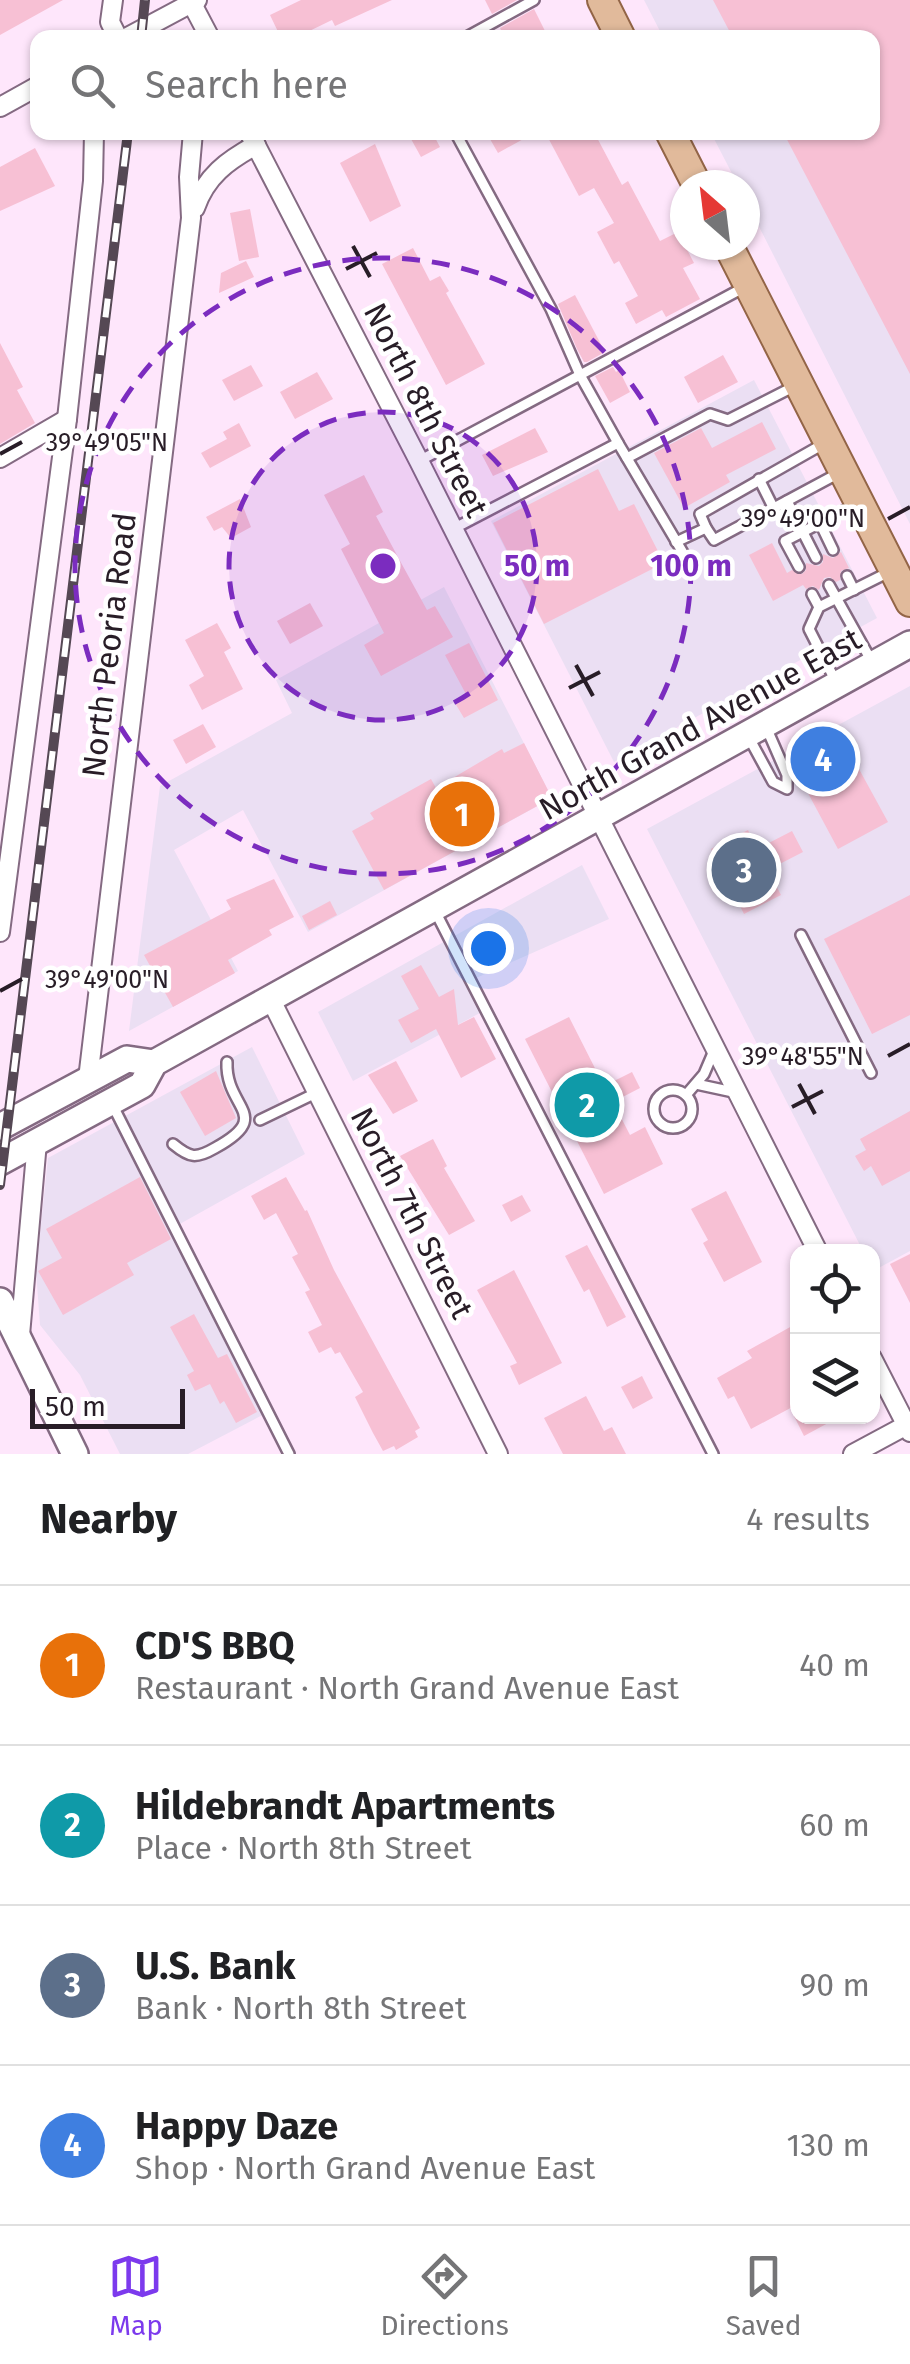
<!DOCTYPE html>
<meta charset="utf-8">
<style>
:root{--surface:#fff;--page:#f6f6f6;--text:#202124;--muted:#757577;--line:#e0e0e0;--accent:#7c3aed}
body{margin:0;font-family:"Fira Sans",sans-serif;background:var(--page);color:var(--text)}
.controls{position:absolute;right:30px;bottom:30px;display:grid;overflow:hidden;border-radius:20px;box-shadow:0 2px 8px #0004}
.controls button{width:90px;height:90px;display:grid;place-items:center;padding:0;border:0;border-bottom:2px solid var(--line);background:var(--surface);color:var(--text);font:50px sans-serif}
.compass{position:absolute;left:670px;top:170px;width:90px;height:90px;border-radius:50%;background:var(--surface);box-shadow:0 2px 8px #0004;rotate:332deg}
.scale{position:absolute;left:30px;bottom:25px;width:155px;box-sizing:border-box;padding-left:10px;border:5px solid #281d27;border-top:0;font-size:28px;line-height:35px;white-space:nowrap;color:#281d27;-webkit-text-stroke:8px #fff;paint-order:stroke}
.you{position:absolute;left:488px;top:948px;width:35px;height:35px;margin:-25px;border:8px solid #fff;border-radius:50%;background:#1a73e8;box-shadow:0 0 0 15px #1a73e833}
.badge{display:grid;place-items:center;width:65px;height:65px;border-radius:50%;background:var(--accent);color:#fff;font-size:32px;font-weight:700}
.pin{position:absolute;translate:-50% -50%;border:5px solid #fff;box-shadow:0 2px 10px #0006}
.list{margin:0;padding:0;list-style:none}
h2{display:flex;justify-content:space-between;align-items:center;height:130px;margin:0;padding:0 40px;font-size:42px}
h2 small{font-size:32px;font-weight:400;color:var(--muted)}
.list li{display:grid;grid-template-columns:65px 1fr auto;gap:30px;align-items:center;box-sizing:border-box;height:160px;padding:0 40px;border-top:2px solid var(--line)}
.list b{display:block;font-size:38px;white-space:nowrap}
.list p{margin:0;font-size:32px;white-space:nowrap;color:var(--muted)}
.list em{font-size:32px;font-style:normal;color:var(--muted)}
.icon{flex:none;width:55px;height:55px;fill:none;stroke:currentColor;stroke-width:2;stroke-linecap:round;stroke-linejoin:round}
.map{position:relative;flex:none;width:910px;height:1454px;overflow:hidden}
.search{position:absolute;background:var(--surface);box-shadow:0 2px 8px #0004;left:30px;right:30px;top:30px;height:110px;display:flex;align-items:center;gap:25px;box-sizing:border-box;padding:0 35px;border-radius:20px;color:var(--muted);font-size:38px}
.sheet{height:770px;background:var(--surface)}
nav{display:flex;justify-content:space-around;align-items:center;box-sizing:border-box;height:140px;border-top:2px solid var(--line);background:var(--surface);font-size:28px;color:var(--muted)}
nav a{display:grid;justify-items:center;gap:5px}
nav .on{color:var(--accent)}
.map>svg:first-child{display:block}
</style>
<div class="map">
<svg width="910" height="1454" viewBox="0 0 910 1454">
<rect width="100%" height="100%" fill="#fee6fb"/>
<g fill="#ebdff3">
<path d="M644,0H910V524L745,199V185H738L711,133L872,132V38L663,37Z"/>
<path d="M754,380L877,618L614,762L491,521Z"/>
<path d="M444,587L552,798L308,932L243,810L174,850L238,971L129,1031L160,786L292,713L276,680Z"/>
<path d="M910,686V1251L873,1271L872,1252L863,1251L647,829Z"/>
<path d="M582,865L609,919L476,978L491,1007L353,1081L318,1012Z"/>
<path d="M252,1047L305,1154L178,1225L272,1410L188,1454H120L80,1375L40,1325L36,1271L48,1158Z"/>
</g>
<g fill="#f7c0d4">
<path d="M0,0H63L0,35Z"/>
<path d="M301,0H392L335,26L332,20L295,38H281L270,15Z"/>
<path d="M485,0H517L492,14Z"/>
<path d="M713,0H910V374L783,132H872V38H733Z"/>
<path d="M534,9L545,31L533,38H505L500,28Z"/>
<path d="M423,132H432L440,147L421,157L411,139Z"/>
<path d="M486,132H536L498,153Z"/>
<path d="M545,132H594L622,185L628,181L660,241L678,232L694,263L683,268L700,299L666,317L662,310L636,324L625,303L638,296L619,261L614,264L597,232L614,223L594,188L579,196Z"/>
<path d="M375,144L401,206L370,222L340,163Z"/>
<path d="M35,148L55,186L0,211V167Z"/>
<path d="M250,209L259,257L239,261L230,213Z"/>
<path d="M413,248L430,281L440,276L449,291L446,293L485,364L446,385L382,264Z"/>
<path d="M246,261L254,277L219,293L221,273Z"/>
<path d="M575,295L605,352L587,362H584L577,349L558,304Z"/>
<path d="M0,343L23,387L17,390L35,423L0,444Z"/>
<path d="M723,355L738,382L698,403L684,377Z"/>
<path d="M251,365L263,386L234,401L222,380Z"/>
<path d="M613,367L616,372L619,370L630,392L610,403L595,376Z"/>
<path d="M317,372L333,399L295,419L280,392Z"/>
<path d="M762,422L776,449L726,475L730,482L684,508L654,453L701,428L712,448Z"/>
<path d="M239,423L251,446L210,468L201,453L227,439L223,432Z"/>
<path d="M535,428L548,452L493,476L482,455Z"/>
<path d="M598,469L619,511L634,504L664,563L544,624L493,523Z"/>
<path d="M364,475L383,512L376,516L399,559L427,610L435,606L453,637L381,676L364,645L384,633L341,549L350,544L324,495Z"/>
<path d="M240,499L251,527L231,538L222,527L214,531L206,517Z"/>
<path d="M772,543L787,573L792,570L802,574L806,570V563L819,566L823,562V554L833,558L841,552L849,568L841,571L840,580L836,582L830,577L824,578L819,590L813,586L806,589L803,585L773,601L749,555Z"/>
<path d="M310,603L323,626L290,644L277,621Z"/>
<path d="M217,623L231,648L224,652L243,689L202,710L189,685L204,676L185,640Z"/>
<path d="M469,643L498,700L464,718L455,703L467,696L445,655Z"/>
<path d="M203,724L216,747L186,764L173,740Z"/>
<path d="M836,727L888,822L838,849L787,754Z"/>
<path d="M524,743L552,798L384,890L352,831L374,819L370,813L431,779L436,788L502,749L504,753Z"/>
<path d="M748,830L757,849L792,831L803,852L768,870L781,895L744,914L711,849Z"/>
<path d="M274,879L294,917L269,930L272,935L228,960L235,973L173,1007L144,955L231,909L226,900Z"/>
<path d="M910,895V1015L872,1034L824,939Z"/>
<path d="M330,901L337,915L309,930L302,916Z"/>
<path d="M421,965L439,997L454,989L458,1025L474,1017L496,1059L461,1078L436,1029L411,1043L398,1020L419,1009L401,976Z"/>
<path d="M569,1017L604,1086L632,1072L640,1088L613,1102L630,1135L645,1127L663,1164L604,1194L525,1039Z"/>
<path d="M396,1061L418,1101L393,1114L368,1075Z"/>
<path d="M216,1071L236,1118L205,1136L180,1092Z"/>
<path d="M910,1111V1171L882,1186L871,1166L864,1171L855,1156L866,1150L860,1139Z"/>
<path d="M433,1139L447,1166L444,1168L475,1221L449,1235L400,1156Z"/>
<path d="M140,1177L171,1239L127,1263L134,1275L63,1315L38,1271L62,1258L46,1229Z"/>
<path d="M286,1177L305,1211L307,1210L334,1270L420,1428L415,1431L418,1437L396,1450L394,1446L383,1451L373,1433L355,1397L363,1392L340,1352L335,1354L331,1347L319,1353L308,1332L322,1325L305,1292L310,1290L292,1257L298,1254L276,1213L264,1220L251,1196Z"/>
<path d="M726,1191L762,1262L724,1282L703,1243L708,1240L691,1209Z"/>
<path d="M522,1195L531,1211L511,1222L502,1205Z"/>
<path d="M587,1245L626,1317L607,1327L589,1289L584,1292L565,1256Z"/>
<path d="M910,1254V1303L890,1264Z"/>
<path d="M514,1270L562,1363L519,1385L510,1366L517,1363L477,1290Z"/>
<path d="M194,1314L218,1358L227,1354L257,1412L236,1423L224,1401L220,1404L210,1384L195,1391L187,1375L194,1371L170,1327Z"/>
<path d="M792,1326L798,1335V1404L751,1429L734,1396L728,1399L717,1378L752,1358L747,1351Z"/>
<path d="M642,1376L653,1398L633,1409L621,1387Z"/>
<path d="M586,1396L604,1431L612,1427L626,1454H563L544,1418Z"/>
<path d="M794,1416H841L804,1436Z"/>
</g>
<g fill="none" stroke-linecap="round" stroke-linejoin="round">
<g stroke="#846a82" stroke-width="14">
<g id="lane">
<path d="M465,38L534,0"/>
<path d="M618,443L692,568"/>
<path d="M627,458L710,414L728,420L797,385"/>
<path d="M419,461L743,288"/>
<path d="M759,479L774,509"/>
<path d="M787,501L816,558"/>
<path d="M820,523L833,550"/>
<path d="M706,528L714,540L839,473"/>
<path d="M453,529L618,443L580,375L551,309L455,132"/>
<path d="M676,542L706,528L700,514L825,443"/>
<path d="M799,567L785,541L857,504"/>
<path d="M847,576L854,590"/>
<path d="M829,585L872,662"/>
<path d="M812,594L819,607"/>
<path d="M836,682L809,629L819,607L891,571"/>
<path d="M748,736L773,782L787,789V775L766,727"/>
<path d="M434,909L713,1454"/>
<path d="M801,935L871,1073"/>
<path d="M696,1084L733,1092"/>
<circle cx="673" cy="1109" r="19"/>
<path d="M686,1095L704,1074L713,1053"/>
<path d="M112,1104L289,1454"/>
<path d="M260,1120L318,1092"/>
<path d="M173,1144C190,1158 196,1159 215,1148C275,1115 225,1109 227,1062"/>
</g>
</g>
<g stroke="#846a82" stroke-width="22">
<g id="street">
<path d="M113,0L110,22L118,38"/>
<path d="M190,0L210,38"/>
<path d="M126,38L197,0"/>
<path d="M0,107L38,86"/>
<path d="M249,132L419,461L818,1252"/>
<path d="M195,208C206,176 227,161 256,145"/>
<path d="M0,458L67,419"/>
<path d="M0,932L67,419L93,181L94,132"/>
<path d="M271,1000L498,1454"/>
<path d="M88,1079L191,218L189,177L193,132"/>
<path d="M20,1335L37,1142"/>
<path d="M872,1358L910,1432"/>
<path d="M853,1454L907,1425"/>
</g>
</g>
<g stroke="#846a82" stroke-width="30">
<g id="secondary">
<path d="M0,1127L127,1059L154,1063"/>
<path d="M0,1162L142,1085L154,1063L910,644"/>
<path d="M0,1301L75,1454"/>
</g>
</g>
<g stroke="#936547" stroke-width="32">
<g id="primary">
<path d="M602,0L621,38"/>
<path d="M670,132L697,185"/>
<path d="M728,245L910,602"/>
</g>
</g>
<use href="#lane" stroke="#fff" stroke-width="9"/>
<use href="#street" stroke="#fff" stroke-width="18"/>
<use href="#secondary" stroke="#fff" stroke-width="25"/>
<use href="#primary" stroke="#e1ba9b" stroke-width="28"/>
<g stroke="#554854" stroke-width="10">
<g id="rail">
<path d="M141,38L145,0"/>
<path d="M0,1185L128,132"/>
</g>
</g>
<use href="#rail" stroke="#fff" stroke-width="6" stroke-dasharray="19" stroke-linecap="butt"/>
</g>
<path fill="none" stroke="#281d27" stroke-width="4" d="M353,246L370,277M346,269L377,253M0,454L22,442M888,519L910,507M576,665L593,696M569,688L600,672M0,991L22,979M888,1056L910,1044M799,1084L815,1114M792,1107L823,1091"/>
<circle cx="383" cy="566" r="154" fill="#7b2cbf" fill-opacity=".12"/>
<g fill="none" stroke="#7b2cbf" stroke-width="5" stroke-dasharray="18 12">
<circle cx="383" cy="566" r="154"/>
<circle cx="383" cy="566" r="308"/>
</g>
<g text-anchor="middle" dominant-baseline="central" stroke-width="9" stroke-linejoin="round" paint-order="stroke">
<g font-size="32" fill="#281d27" stroke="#fff">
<text transform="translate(426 410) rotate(63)">North 8th Street</text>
<text transform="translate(109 645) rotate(-83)">North Peoria Road</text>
<text transform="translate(700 724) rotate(-29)">North Grand Avenue East</text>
<text transform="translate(412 1213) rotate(63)">North 7th Street</text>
</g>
</g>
<g font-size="25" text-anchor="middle" fill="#281d27" stroke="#fff" stroke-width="9" stroke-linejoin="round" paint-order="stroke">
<text x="107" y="451">39°49'05"N</text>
<text x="803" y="527">39°49'00"N</text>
<text x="107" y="988">39°49'00"N</text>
<text x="803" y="1065">39°48'55"N</text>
</g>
<circle cx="383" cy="566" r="15" fill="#7b2cbf" stroke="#fff" stroke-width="5"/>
<g font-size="30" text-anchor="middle" font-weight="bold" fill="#7b2cbf" stroke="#fff" stroke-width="9" stroke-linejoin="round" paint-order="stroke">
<text x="537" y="576">50 m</text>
<text x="691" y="576">100 m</text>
</g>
</svg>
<div class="controls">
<button><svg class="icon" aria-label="locate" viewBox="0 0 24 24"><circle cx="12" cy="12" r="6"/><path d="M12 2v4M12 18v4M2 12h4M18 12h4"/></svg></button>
<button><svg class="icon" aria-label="layers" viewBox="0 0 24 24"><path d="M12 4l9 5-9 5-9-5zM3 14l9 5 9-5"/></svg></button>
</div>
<svg class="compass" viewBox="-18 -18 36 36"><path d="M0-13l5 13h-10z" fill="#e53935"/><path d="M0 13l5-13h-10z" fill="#757577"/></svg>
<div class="scale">50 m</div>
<div class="you"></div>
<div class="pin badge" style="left:462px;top:814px;background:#e8710a">1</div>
<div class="pin badge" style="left:587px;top:1105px;background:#0f9aa8">2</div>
<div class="pin badge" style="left:744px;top:870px;background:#5c6f8a">3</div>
<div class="pin badge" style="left:823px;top:759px;background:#3f7fe0">4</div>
<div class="search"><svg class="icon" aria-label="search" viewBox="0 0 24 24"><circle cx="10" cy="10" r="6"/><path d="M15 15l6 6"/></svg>Search here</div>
</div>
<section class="sheet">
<h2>Nearby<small>4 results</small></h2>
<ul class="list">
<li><span class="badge" style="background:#e8710a">1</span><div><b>CD'S BBQ</b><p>Restaurant · North Grand Avenue East</p></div><em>40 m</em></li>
<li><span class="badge" style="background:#0f9aa8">2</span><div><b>Hildebrandt Apartments</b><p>Place · North 8th Street</p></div><em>60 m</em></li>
<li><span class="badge" style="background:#5c6f8a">3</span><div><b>U.S. Bank</b><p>Bank · North 8th Street</p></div><em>90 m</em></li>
<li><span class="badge" style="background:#3f7fe0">4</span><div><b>Happy Daze</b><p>Shop · North Grand Avenue East</p></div><em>130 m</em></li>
</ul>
</section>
<nav>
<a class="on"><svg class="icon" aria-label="map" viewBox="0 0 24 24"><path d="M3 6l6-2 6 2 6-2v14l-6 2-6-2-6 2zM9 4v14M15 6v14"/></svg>Map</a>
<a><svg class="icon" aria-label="directions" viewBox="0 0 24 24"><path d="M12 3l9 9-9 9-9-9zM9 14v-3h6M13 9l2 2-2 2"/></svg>Directions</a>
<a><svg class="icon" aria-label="saved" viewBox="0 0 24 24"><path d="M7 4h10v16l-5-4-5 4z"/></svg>Saved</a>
</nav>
